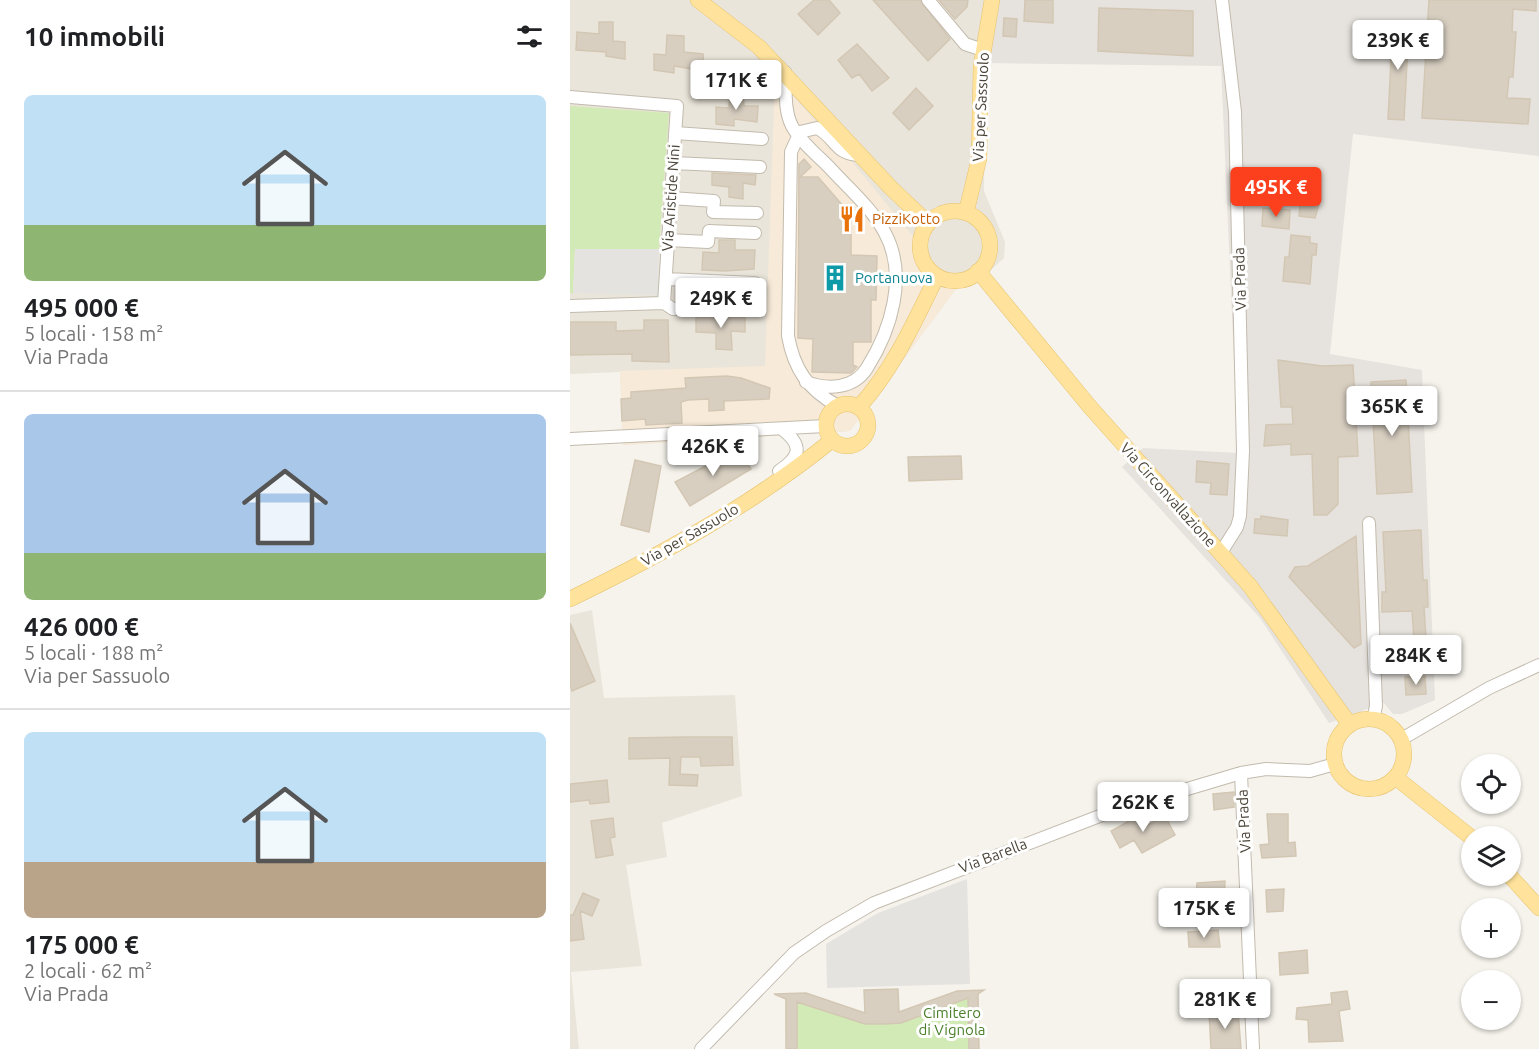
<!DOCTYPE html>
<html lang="it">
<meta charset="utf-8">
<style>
:root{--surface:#fff;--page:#f2f2f2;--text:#202124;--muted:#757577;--line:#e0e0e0;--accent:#fc3f1d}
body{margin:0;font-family:Ubuntu,sans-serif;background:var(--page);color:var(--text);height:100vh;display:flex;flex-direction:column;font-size:22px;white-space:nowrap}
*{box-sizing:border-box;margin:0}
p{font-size:20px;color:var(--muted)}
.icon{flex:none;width:33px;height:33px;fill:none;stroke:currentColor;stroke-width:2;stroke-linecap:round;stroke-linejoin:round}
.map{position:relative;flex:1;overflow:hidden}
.panel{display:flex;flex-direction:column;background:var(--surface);width:570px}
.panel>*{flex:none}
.buttons{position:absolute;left:891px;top:754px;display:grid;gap:12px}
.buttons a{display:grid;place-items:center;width:60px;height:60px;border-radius:50%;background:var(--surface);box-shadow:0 2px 4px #0004;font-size:30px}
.price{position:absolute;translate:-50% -51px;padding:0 14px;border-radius:6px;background:#fff;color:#222;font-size:20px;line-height:39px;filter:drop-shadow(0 2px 3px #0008)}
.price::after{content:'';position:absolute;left:50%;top:36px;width:18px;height:14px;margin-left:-9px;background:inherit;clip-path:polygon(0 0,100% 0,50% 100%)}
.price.current{background:var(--accent);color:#fff}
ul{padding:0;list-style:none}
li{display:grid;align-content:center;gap:12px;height:318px;padding:0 24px}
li+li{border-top:2px solid var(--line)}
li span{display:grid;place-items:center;height:186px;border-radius:9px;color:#555}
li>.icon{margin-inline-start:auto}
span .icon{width:108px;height:108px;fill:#fffc;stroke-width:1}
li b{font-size:26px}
h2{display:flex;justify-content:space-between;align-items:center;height:72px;padding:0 24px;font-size:26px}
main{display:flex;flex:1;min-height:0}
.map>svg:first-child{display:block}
.residential{fill:#eae5da}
.commercial{fill:#f7ead8}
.industrial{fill:#e6e2dd}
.green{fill:#d2eab5}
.parking{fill:#e5e3e0}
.building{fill:#d8cfc1;stroke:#d3c7b4;stroke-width:1.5}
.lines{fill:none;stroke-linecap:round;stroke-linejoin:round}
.minor-casing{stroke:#c2bbae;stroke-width:14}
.major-casing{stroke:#e6c16a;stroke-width:16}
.minor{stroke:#fff;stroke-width:12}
.major{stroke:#ffe39c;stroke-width:15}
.labels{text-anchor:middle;stroke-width:6;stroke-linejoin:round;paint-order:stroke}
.street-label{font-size:15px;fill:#4b4439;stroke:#fff}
.food-label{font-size:15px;fill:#c56008;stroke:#fff;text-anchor:start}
.culture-label{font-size:15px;fill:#0d838f;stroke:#fff;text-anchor:start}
.park-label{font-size:15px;fill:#4a7f2a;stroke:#fff}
</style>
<main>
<section class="panel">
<h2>10 immobili<svg class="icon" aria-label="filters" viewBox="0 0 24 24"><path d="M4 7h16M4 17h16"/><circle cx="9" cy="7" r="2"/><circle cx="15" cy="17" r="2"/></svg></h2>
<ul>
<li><span style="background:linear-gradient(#bfe0f5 70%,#8fb573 0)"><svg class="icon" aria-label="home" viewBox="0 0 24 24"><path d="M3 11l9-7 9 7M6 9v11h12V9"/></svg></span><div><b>495 000 €</b><p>5 locali · 158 m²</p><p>Via Prada</p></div></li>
<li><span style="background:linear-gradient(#a9c7e8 75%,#8fb573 0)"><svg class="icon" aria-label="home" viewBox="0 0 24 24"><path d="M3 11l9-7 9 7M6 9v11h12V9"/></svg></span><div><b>426 000 €</b><p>5 locali · 188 m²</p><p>Via per Sassuolo</p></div></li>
<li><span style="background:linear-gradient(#bfe0f5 70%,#b9a48a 0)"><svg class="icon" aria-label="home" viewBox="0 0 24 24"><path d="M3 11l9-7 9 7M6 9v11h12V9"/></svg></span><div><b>175 000 €</b><p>2 locali · 62 m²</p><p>Via Prada</p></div></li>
</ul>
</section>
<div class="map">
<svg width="969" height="1049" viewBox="0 0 969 1049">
<rect width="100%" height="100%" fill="#f6f3ec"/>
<!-- residential -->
<path class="residential" d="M 0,0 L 427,0 L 415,63 L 414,191 L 435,242 L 434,258 L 412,278 L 386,289 L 280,431 L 53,445 L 50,372 L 0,374 Z
M 22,610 L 34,698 L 165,695 L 172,796 L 92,823 L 97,857 L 56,865 L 72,966 L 1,972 L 9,1049 L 0,1049 L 0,615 Z"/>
<!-- commercial -->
<path class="commercial" d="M 205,76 L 284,164 L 386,289 L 280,431 L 53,445 L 50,371 L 195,366 Z"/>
<!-- industrial -->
<path class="industrial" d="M 427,0 L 969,0 L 969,156 L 783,134 L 760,354 L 852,370 L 865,700 L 832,714 L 823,714 L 814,703 L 759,723 L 690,618 L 552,467 L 573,448 L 668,453 L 651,66 L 415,63 Z"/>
<!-- green -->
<path class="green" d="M 0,106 L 99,113 L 89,249 L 5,249 L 3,293 L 0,293 Z
M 328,989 L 329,1012 L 387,991 L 408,990 L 409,1049 L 216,1049 L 215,993 L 236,993 L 295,1013 L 294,990 Z"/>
<!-- parking -->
<path class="parking" d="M 5,249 L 89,249 L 88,295 L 3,293 Z
M 397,879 L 400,984 L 257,988 L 256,944 L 308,913 Z"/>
<!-- building -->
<path class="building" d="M 244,0 L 259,0 L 270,13 L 248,35 L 228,14 Z
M 303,0 L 350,0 L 380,39 L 358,61 Z
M 369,0 L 398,0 L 397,7 L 385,19 Z
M 455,0 L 483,0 L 483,23 L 454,21 Z
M 859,0 L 966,0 L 966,11 L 943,9 L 942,32 L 946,32 L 943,77 L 939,77 L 937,98 L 960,99 L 958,124 L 852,118 Z
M 529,8 L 623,11 L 623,56 L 528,51 Z
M 434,18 L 447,19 L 446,37 L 433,36 Z
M 29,22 L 43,22 L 43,41 L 55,42 L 55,59 L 36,56 L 36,52 L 6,50 L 7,32 L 29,34 Z
M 823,22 L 839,23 L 834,120 L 818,119 Z
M 97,35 L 114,36 L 114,52 L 133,54 L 134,71 L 104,66 L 104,73 L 84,70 L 84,54 L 96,55 Z
M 287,44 L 319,78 L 302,91 L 289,74 L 282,78 L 268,60 Z
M 346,88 L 363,106 L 339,130 L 323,113 Z
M 160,92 L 173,93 L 174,106 L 188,106 L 187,122 L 164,119 L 164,126 L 146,124 L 146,107 L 159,108 Z
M 234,159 L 241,167 L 230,177 L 248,177 L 281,215 L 281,255 L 307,256 L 306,300 L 301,300 L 301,342 L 283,342 L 283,365 L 287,367 L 281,373 L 242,372 L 243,339 L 228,338 L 229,164 Z
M 142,173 L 186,175 L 185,185 L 173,183 L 173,199 L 159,197 L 159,187 L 142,185 Z
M 731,198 L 750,200 L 745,218 L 729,216 Z
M 693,208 L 720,210 L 719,229 L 692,226 Z
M 721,235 L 740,237 L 740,243 L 747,244 L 746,255 L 742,255 L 740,284 L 713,281 L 715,257 L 719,257 Z
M 149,240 L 165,240 L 165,250 L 185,250 L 184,269 L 155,271 L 132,270 L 133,252 L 149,253 Z
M 126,317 L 175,317 L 175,332 L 161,331 L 162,350 L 146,349 L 146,333 L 126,332 Z
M 74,320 L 98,320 L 99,362 L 62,361 L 62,354 L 0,355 L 0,322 L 46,322 L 46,331 L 74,330 Z
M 708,360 L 752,366 L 783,365 L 788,456 L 768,457 L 768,504 L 757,515 L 744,515 L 742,454 L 721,455 L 721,444 L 694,446 L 696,425 L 723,424 L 722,407 L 711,407 Z
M 157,376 L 171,378 L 200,388 L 199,399 L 154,401 L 154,410 L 139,411 L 139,399 L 118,400 L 111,402 L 112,423 L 76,425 L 75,419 L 52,421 L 51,399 L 61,398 L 61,392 L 116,388 L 115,378 Z
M 836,380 L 842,492 L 807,494 L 801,382 Z
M 168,449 L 181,469 L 120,506 L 105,482 Z
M 391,456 L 392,479 L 339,481 L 338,457 Z
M 65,460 L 91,466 L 79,532 L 51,525 Z
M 627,461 L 659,464 L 657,495 L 640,494 L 641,483 L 626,482 Z
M 691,516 L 718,520 L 717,536 L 684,533 L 685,519 L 691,519 Z
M 851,530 L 853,580 L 857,580 L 858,607 L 854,607 L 856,639 L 844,640 L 842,611 L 812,612 L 812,592 L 816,592 L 813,532 Z
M 786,536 L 791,644 L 784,648 L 719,577 L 725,567 L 738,566 Z
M 0,623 L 25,681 L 2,691 L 0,685 Z
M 855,676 L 856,694 L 836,695 L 835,677 Z
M 116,737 L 162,737 L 163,765 L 131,766 L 130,757 L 111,757 L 110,774 L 128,775 L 127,786 L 99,785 L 100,758 L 59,759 L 59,738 Z
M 37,780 L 39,802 L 20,804 L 19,800 L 0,802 L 0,784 Z
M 664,792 L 664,807 L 644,810 L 643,794 Z
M 697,814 L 718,814 L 718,843 L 725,842 L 726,856 L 692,858 L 690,845 L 699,844 Z
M 568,816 L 574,827 L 595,816 L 605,835 L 572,853 L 564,840 L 550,848 L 541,831 Z
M 43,818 L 45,837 L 40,838 L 43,855 L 26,858 L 21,821 Z
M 655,881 L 654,901 L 626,899 L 627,883 Z
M 714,889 L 713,911 L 697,912 L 696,890 Z
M 13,893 L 29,900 L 22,916 L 10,911 L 14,939 L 0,941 L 0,915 L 3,915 Z
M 648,930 L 650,947 L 619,947 L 618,932 Z
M 737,950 L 738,973 L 710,975 L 709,953 Z
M 328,989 L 329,1012 L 387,991 L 414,990 L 408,994 L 409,1049 L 399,1049 L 398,998 L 331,1023 L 315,1024 L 295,1024 L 227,1002 L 227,1049 L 216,1049 L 216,999 L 204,994 L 236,993 L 295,1013 L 294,990 Z
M 777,991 L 780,1009 L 769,1011 L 773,1041 L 739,1042 L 738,1020 L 726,1019 L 727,1008 L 762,1004 L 761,993 Z
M 668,1011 L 671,1049 L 641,1049 L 639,1012 Z"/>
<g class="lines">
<!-- minor casing -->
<g class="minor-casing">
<path id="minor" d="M 358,0 L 395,44 L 413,50
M 215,72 C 216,89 214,111 222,126 C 230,141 247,155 259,167 C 278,188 302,208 315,233 C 338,276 321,330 297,368 C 284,389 258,390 236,382
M 0,97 L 107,106 L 94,303 L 0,306
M 105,133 L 192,139
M 103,163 L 190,167
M 101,198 L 144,201 L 143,212 L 187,213
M 98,240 L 138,242 L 139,231 L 185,233
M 96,279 L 185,283
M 94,303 L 103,309 L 181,309
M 268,406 C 238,390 224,369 218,336 L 221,152 L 230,132 L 247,128 C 266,137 264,155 291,155
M 0,439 L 256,426
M 209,471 C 230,457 234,446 212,429
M 799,523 L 806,706 L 803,720
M 650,554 L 667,527 L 670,516 L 673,451 L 665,112 L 652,0
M 830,740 L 919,688 L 969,665
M 671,773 L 683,1049
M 131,1049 L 224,953 L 256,931 L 304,903 L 540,812 L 671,773 L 696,769 L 740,771 L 765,764"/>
</g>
<!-- major casing -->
<g class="major-casing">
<path id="major" d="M 128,0 L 189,47 L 321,188 L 358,223
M350 246a35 35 0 1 1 70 0a35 35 0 1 1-70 0Z
M 396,213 L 409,159 L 411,66 L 422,0
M 408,271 L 520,407 L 680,586 L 780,725
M256 425a21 21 0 1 1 42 0a21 21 0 1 1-42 0Z
M 289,407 C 323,370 345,321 367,276
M 0,599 C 93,554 182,505 262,440
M764 754a35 35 0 1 1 70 0a35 35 0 1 1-70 0Z
M 825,777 L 902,838
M 940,876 L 969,908"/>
</g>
<!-- minor -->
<use href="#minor" class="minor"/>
<!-- major -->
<use href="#major" class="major"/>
</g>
<!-- icons -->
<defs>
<g id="restaurant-bare" transform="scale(2.07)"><path d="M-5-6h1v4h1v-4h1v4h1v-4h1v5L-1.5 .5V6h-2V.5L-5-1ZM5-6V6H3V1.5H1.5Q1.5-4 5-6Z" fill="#e8710a" stroke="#fff" stroke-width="2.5" paint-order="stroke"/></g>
<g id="building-bare" transform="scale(2.07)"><path d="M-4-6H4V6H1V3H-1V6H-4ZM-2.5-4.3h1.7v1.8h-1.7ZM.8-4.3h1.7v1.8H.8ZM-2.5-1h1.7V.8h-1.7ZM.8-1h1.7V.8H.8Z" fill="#0f9aa8" stroke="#fff" stroke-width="2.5" paint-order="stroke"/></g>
</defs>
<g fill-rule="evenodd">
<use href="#restaurant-bare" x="282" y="219"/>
<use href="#building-bare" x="265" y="278"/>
</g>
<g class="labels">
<!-- street labels -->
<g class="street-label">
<text transform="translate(411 107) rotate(-87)" y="5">Via per Sassuolo</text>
<text transform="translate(101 198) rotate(-86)" y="5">Via Aristide Nini</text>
<text transform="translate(670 279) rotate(-92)" y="5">Via Prada</text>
<text transform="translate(598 495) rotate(48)" y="5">Via Circonvallazione</text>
<text transform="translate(120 535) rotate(-30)" y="5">Via per Sassuolo</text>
<text transform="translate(674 821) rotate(-93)" y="5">Via Prada</text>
<text transform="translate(423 856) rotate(-21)" y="5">Via Barella</text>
</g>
<!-- food labels -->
<g class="food-label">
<text x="302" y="224">PizziKotto</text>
</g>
<!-- culture labels -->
<g class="culture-label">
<text x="285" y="283">Portanuova</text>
</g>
<!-- park labels -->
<g class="park-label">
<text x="382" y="1018">Cimitero<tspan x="382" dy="17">di Vignola</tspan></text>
</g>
</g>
</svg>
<div class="buttons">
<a><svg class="icon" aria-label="locate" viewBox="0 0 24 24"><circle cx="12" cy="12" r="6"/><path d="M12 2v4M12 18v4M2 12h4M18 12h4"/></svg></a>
<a><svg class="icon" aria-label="layers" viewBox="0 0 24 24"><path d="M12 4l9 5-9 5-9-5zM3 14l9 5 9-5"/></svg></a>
<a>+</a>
<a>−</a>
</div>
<b class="price" style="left:828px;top:71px">239K €</b>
<b class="price" style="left:166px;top:111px">171K €</b>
<b class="price current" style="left:706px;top:218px">495K €</b>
<b class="price" style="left:151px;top:329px">249K €</b>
<b class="price" style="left:822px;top:437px">365K €</b>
<b class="price" style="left:143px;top:477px">426K €</b>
<b class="price" style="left:846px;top:686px">284K €</b>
<b class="price" style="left:573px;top:833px">262K €</b>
<b class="price" style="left:634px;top:939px">175K €</b>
<b class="price" style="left:655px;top:1030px">281K €</b>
</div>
</main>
